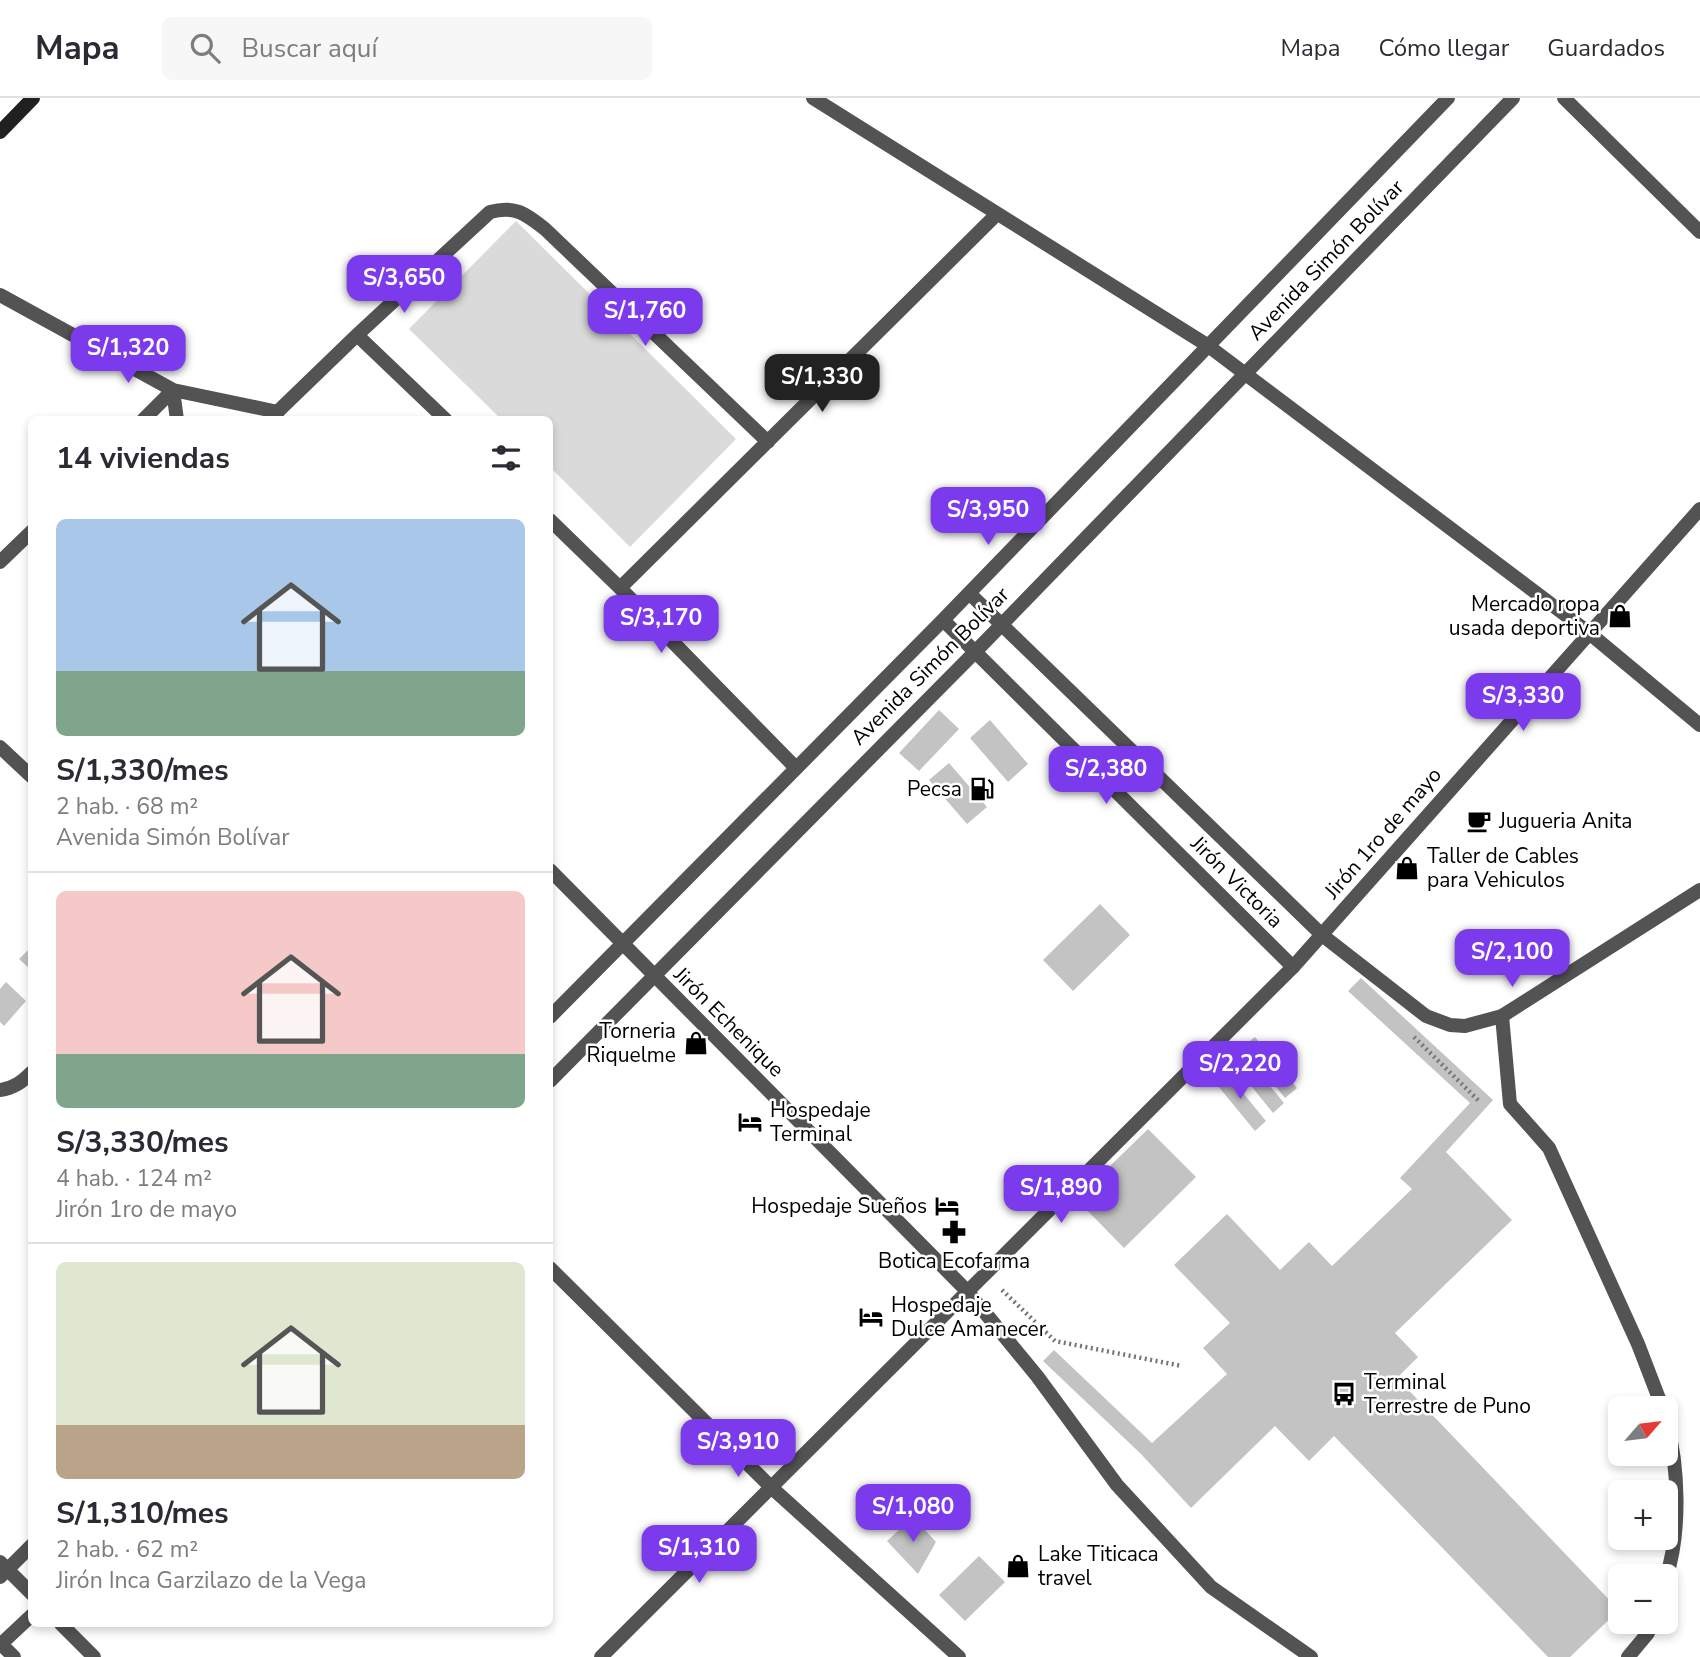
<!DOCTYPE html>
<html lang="es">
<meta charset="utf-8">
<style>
:root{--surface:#fff;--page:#f7f7f7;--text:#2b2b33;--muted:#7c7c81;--line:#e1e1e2;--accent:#7c3aed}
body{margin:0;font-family:"Nunito Sans",sans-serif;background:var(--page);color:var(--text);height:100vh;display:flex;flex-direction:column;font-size:26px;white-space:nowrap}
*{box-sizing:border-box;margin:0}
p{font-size:23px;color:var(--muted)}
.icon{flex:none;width:38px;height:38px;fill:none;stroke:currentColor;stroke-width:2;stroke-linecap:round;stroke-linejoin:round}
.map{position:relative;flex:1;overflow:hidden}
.drawer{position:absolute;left:28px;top:318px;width:525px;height:1211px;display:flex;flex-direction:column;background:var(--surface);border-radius:10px;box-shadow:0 4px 10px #0003}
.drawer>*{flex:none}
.needle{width:46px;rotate:62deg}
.fabs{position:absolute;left:1608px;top:1298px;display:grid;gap:14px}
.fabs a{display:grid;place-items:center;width:70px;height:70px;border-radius:10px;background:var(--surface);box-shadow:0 4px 10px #0003;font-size:35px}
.price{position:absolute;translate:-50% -60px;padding:0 16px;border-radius:14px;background:var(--accent);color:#fff;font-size:23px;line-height:46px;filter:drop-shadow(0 2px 4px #0008)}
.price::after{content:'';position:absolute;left:50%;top:42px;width:21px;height:16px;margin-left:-10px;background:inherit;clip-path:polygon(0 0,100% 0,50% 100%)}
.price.current{background:#222;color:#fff}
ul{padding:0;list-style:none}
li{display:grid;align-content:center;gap:14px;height:371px;padding:0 28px}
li+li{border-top:2px solid var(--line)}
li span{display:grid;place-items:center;height:217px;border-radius:10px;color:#555}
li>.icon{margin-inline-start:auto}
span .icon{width:126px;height:126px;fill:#fffc;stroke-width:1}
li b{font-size:30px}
h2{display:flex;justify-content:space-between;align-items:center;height:84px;padding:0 28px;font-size:30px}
header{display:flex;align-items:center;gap:42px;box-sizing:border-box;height:98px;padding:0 35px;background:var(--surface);border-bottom:2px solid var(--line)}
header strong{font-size:33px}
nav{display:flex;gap:38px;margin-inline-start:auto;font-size:24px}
.search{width:490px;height:63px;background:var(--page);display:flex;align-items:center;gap:18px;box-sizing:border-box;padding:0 24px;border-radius:10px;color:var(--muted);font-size:26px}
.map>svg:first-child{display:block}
.green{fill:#dadada}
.building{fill:#c3c3c3}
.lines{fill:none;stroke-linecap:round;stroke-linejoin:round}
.path{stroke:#757575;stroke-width:4.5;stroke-dasharray:2 3.5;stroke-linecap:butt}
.service{stroke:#535353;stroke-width:14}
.minor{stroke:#535353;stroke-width:14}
.tertiary{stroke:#535353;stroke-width:14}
.secondary{stroke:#202020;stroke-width:14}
.labels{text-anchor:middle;stroke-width:5;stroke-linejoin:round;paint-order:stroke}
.street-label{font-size:21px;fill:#000;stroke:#fff}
.poi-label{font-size:21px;fill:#000;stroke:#fff;text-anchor:start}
</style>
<header>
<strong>Mapa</strong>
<div class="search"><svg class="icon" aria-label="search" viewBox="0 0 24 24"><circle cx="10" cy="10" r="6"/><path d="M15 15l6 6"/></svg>Buscar aquí</div>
<nav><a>Mapa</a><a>Cómo llegar</a><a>Guardados</a></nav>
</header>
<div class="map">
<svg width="1700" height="1559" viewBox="0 0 1700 1559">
<rect width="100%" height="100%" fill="#fff"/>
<!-- green -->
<path class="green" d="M 516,123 L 736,341 L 630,449 L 550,369 L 550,322 L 502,322 L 409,231 Z"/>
<!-- building -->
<path class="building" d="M 939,612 L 959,631 L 919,673 L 899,655 Z
M 990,622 L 1028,666 L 1008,684 L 970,640 Z
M 949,665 L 987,709 L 967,726 L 929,682 Z
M 1100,806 L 1130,837 L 1073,893 L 1043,862 Z
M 32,848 L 32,873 L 19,861 Z
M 1361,880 L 1493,1002 L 1446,1054 L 1512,1122 L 1395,1235 L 1418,1259 L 1397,1280 L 1619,1512 L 1570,1559 L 1548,1559 L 1334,1338 L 1309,1363 L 1275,1328 L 1191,1410 L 1141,1356 L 1043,1263 L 1054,1252 L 1152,1345 L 1227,1276 L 1203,1250 L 1230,1225 L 1174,1167 L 1227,1116 L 1280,1172 L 1309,1144 L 1332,1168 L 1412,1091 L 1400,1080 L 1470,1005 L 1348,893 Z
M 6,884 L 26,903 L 4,928 L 0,924 L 0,891 Z
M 1255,939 L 1297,990 L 1285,1000 L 1243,948 Z
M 1242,954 L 1284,1005 L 1273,1015 L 1231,963 Z
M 1225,973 L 1266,1023 L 1255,1033 L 1213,982 Z
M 1148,1031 L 1196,1079 L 1124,1150 L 1076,1101 Z
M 913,1419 L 936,1444 L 918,1476 L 887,1443 Z
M 979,1458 L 1005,1484 L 965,1523 L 939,1497 Z"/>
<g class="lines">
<!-- path -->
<path class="path" d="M 1414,939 L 1479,1003
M 1002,1192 L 1055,1243 L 1182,1268"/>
<!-- service -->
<path class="service" d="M 1502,918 L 1510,1006 L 1549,1050 L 1638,1246 L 1663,1311
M 968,1194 L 1037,1278 L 1117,1387 L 1211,1489 L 1311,1559
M 1666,1322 C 1679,1368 1681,1434 1666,1480
M 1628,1559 L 1648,1535 L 1651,1524"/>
<!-- minor -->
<path class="minor" d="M 813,0 L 1207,247 L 1588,534 L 1700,627
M 1564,0 L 1700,134
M 0,197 L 173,292 L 278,314
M 357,237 L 446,322
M 173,292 L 177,322
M 143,322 L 173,292
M 269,322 L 357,237 L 490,114 C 515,107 526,116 545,131 L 768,344
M 550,422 L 620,490 L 796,670
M 0,464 L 32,433
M 620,490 L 997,116
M 0,649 L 32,679
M 550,772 L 968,1194
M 0,992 C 14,990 22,984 32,974
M 550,1170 L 772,1390 L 959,1559
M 601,1559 L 1293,869 L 1700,411"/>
<!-- tertiary -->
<path class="tertiary" d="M 969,495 L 1322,837 L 1426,918 L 1450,927 L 1465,928 L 1502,918 L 1700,792
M 943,522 L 1293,869
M 550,919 L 943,522 L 1448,0
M 550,983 L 975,554 L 1513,0
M 0,1464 L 32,1496
M 0,1479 L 32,1447
M 61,1526 L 94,1559
M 0,1545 L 14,1559
M 0,1547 L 32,1517"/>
<!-- secondary -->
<path class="secondary" d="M 0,34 L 33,0"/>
</g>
<!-- icons -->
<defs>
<g id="shop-bare" transform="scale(1.89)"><path d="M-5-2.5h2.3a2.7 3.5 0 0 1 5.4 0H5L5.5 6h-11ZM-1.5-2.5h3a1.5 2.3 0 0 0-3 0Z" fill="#000" stroke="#fff" stroke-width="2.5" paint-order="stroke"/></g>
<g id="fuel-bare" transform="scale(1.89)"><path d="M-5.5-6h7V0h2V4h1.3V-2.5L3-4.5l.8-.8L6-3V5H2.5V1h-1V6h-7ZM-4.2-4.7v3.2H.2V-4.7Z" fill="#000" stroke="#fff" stroke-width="2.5" paint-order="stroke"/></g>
<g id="cafe-bare" transform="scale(1.89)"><path d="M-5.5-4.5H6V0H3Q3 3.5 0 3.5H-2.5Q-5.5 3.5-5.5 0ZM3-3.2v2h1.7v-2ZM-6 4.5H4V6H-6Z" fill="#000" stroke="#fff" stroke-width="2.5" paint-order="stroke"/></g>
<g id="hotel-bare" transform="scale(1.89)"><path d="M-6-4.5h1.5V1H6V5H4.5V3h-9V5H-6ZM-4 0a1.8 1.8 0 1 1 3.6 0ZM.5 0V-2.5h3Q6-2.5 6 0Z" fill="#000" stroke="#fff" stroke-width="2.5" paint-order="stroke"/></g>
<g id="pharmacy-bare" transform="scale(1.89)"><path d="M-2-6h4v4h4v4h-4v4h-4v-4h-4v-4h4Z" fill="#000" stroke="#fff" stroke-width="2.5" paint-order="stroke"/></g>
<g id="bus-bare" transform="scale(1.89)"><path d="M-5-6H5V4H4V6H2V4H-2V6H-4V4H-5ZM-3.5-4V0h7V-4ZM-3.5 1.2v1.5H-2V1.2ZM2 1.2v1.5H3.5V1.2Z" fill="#000" stroke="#fff" stroke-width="2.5" paint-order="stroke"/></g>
</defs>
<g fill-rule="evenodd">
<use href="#shop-bare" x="1620" y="518"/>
<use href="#fuel-bare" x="982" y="691"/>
<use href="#cafe-bare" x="1479" y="723"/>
<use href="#shop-bare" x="1407" y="770"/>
<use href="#shop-bare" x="696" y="945"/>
<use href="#hotel-bare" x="750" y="1024"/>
<use href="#hotel-bare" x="947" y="1108"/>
<use href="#pharmacy-bare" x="954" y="1134"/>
<use href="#hotel-bare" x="871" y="1219"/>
<use href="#bus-bare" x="1344" y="1296"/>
<use href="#shop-bare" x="1018" y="1468"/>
</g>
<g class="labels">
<!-- street labels -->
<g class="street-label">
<text transform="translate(1326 162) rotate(-46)" y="7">Avenida Simón Bolívar</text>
<text transform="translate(930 568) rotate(-45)" y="7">Avenida Simón Bolívar</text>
<text transform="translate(1383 735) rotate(-49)" y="7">Jirón 1ro de mayo</text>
<text transform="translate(1237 784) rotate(45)" y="7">Jirón Victoria</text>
<text transform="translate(729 924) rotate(45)" y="7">Jirón Echenique</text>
</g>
<!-- poi labels -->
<g class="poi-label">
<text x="1600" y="513" text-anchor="end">Mercado ropa<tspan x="1600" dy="24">usada deportiva</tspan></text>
<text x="962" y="698" text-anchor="end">Pecsa</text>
<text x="1499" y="730">Jugueria Anita</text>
<text x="1427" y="765">Taller de Cables<tspan x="1427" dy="24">para Vehiculos</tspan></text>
<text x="676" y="940" text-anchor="end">Torneria<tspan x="676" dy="24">Riquelme</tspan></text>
<text x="770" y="1019">Hospedaje<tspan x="770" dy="24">Terminal</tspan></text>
<text x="927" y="1115" text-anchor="end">Hospedaje Sueños</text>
<text x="954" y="1170" text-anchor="middle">Botica Ecofarma</text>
<text x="891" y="1214">Hospedaje<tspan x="891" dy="24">Dulce Amanecer</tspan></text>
<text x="1364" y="1291">Terminal<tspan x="1364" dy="24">Terrestre de Puno</tspan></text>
<text x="1038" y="1463">Lake Titicaca<tspan x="1038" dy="24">travel</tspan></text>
</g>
</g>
</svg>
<div class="fabs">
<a><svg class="needle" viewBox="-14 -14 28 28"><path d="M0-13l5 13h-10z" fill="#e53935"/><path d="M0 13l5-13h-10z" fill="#7c7c81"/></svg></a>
<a>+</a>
<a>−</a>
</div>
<b class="price" style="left:404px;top:217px">S/3,650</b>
<b class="price" style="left:645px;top:250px">S/1,760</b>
<b class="price" style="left:128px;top:287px">S/1,320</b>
<b class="price current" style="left:822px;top:316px">S/1,330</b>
<b class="price" style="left:988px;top:449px">S/3,950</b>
<b class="price" style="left:661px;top:557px">S/3,170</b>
<b class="price" style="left:1523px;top:635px">S/3,330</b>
<b class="price" style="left:1106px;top:708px">S/2,380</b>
<b class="price" style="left:1512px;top:891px">S/2,100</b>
<b class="price" style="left:1240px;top:1003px">S/2,220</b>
<b class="price" style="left:1061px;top:1127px">S/1,890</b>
<b class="price" style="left:738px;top:1381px">S/3,910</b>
<b class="price" style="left:913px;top:1446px">S/1,080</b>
<b class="price" style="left:699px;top:1487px">S/1,310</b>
<section class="drawer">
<h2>14 viviendas<svg class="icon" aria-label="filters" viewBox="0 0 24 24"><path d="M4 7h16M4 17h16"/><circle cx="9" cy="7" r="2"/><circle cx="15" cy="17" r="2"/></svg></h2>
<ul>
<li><span style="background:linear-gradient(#a9c7e8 70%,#7fa58c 0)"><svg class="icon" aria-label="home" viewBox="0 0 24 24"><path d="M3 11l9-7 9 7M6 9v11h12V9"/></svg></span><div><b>S/1,330/mes</b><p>2 hab. · 68 m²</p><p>Avenida Simón Bolívar</p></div></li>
<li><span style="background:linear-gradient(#f6c9c9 75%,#7fa58c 0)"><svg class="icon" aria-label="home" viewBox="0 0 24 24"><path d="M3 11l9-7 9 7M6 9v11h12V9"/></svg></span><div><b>S/3,330/mes</b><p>4 hab. · 124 m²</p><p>Jirón 1ro de mayo</p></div></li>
<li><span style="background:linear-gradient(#dfe7d0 75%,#b9a48a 0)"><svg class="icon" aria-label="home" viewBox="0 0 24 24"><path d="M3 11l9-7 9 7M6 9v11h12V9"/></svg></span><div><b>S/1,310/mes</b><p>2 hab. · 62 m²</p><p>Jirón Inca Garzilazo de la Vega</p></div></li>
</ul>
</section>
</div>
